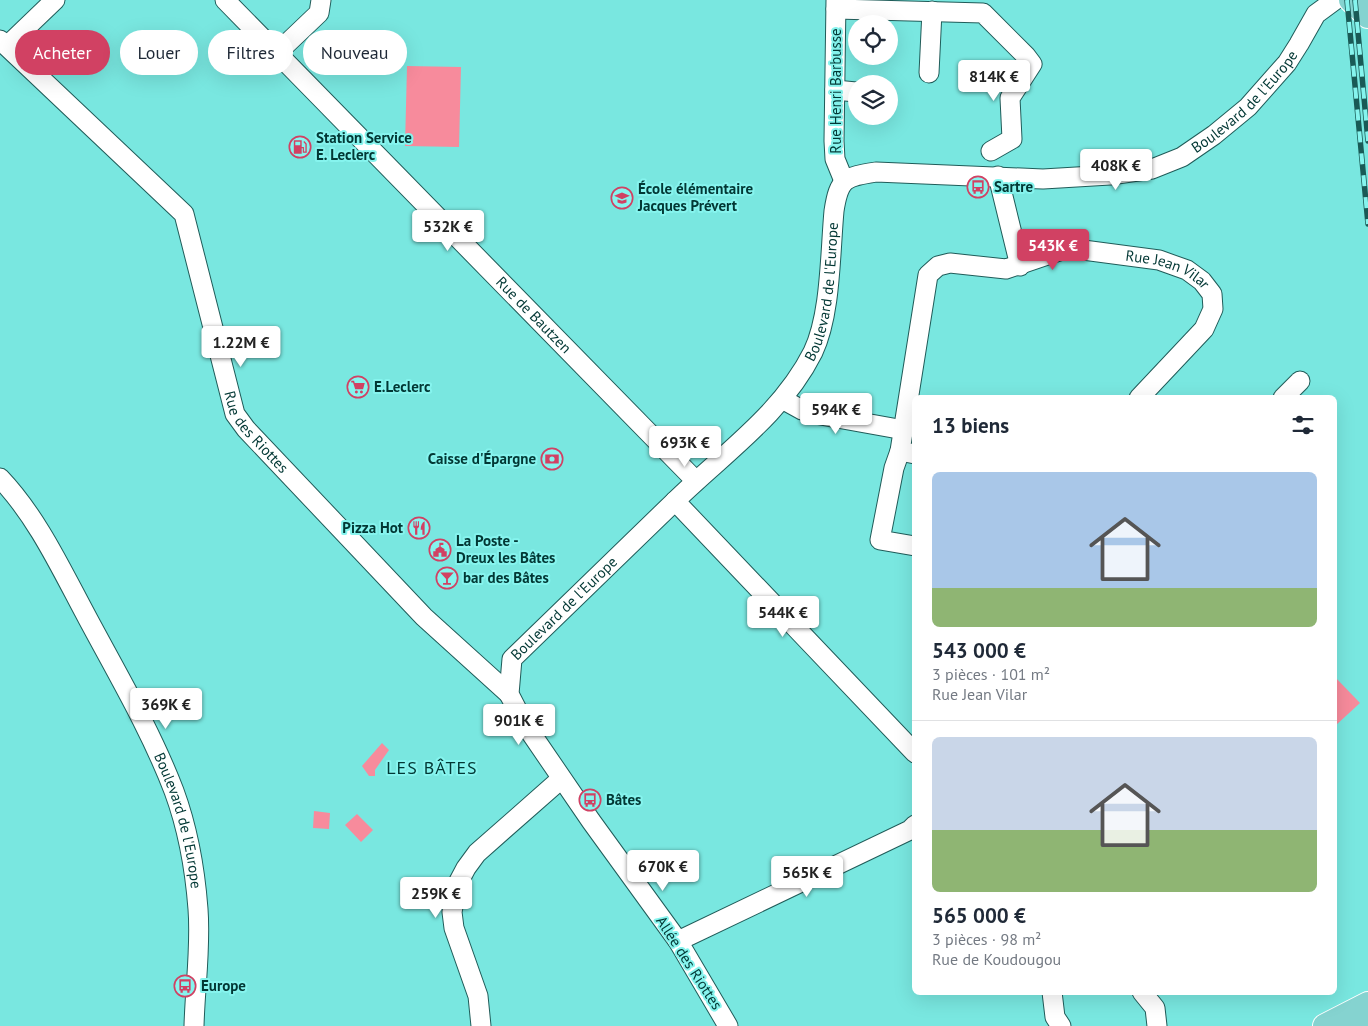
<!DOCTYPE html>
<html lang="fr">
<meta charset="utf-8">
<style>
:root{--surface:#fff;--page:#f6f6f7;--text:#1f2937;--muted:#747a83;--line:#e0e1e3;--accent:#d14163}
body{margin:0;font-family:"PT Sans",sans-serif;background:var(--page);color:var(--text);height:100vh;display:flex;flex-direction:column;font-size:19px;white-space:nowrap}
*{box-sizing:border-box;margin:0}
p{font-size:16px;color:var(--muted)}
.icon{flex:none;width:28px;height:28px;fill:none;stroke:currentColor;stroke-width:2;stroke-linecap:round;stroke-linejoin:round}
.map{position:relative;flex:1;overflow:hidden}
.sheet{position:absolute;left:912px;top:395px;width:425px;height:600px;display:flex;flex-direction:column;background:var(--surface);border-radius:8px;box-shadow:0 5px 20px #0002}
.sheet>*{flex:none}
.hud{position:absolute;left:15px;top:30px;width:475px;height:45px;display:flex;gap:10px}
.fabs{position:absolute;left:848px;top:15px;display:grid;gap:10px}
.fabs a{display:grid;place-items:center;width:50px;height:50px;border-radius:50%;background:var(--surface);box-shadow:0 5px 20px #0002;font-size:25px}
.price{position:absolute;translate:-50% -42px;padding:0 11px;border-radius:5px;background:#fff;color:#222;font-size:16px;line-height:32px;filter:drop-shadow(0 1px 2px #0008)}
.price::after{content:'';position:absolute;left:50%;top:30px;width:15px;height:11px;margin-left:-8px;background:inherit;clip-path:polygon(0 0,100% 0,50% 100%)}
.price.active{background:var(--accent);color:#fff}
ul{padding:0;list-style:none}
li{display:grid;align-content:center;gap:10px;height:265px;padding:0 20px}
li+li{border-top:1px solid var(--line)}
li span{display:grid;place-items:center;height:155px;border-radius:8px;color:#555}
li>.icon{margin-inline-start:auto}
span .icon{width:90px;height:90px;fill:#fffc;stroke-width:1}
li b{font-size:21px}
h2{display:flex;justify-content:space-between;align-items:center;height:60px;padding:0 20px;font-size:21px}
.tag{padding:0 18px;border-radius:22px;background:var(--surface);box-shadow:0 5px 20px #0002;font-size:18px;line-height:45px}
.tag.active{background:var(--accent);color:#fff}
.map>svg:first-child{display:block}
.green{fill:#f78b9c}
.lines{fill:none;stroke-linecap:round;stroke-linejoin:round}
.minor-casing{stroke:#205c59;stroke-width:21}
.major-casing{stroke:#fff;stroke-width:26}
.minor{stroke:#fff;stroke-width:19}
.major{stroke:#85d3d0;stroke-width:24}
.rail-casing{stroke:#195a56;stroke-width:5.5}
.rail{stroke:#86f4ee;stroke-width:4;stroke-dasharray:11;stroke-linecap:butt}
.labels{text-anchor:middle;stroke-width:4;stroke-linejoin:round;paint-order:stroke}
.street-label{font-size:15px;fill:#023734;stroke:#86f4ee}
.poi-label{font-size:15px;font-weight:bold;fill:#023734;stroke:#86f4ee;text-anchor:start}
.quarter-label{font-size:18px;letter-spacing:1px;fill:#023734;stroke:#86f4ee}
</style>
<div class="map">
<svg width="1368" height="1026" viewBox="0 0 1368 1026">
<rect width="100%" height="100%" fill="#79e7e0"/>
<!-- green -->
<path class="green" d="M 407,66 L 461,67 L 459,147 L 405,146 Z
M 1335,677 L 1360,703 L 1335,726 Z
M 382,743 L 389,750 L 375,770 L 375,776 L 369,776 L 362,766 Z
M 314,811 L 330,813 L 329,829 L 313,828 Z
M 357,814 L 373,830 L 361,842 L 345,825 Z"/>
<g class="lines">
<!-- minor casing -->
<g class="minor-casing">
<g id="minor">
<path id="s1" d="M 225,0 L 696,481"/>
<path d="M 836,0 L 834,141 L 835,159 L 844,181"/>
<path d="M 836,9 L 983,13 L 1026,56 L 1032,64 L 1010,98 L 1012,139 L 991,151"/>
<path id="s2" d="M 0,40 L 184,214 L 235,414 L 246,429 L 424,617 L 509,694"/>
<path d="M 7,46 L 55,0"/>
<path d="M 277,53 L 319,13 L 321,0"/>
<path d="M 929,73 L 932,11"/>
<path d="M 835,90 L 856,92"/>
<path d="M 998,176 L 1020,266"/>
<path d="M 1283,398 L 1300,381"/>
<path d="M 782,399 L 802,410 L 815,414 L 904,430"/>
<path d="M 900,451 L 894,468 L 880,540 L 915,546"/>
<path id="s3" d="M 915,454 L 900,451 L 928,275 L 938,266 L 950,263 L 1006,269 L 1068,248 L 1159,260 L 1187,270 L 1202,281 L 1212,294 L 1213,309 L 1204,329 L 1139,398"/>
<path id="s4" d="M 0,478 C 38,518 62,571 88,619 C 118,675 151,731 174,791 C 188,829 195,869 198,909 C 201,948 195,987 194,1026"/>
<path d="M 675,501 L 915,753"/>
<path d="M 678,941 L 910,830 L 915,825"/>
<path d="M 1052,992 L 1055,1017 L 1061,1026"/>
<path d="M 1142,992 L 1155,1008 L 1157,1026"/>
<path d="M 481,1026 L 478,996 L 454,928 L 452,912 L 457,885 L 466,868 L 477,853 L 561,779"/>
<path id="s5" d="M 728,1026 L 678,941 L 591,821 L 524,723 L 509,694 L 512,659 C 566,606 621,554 675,501 C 723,454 782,414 813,352 C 831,314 830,254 834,211 C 839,178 845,177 876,172 L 1043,179 L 1110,175 L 1152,169 L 1182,157 L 1214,135 L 1248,107 L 1287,63 L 1299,44 L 1316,14 L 1335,0"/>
</g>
</g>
<!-- major casing -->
<g class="major-casing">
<path id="major" d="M 1351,0 L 1368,16
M 1325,1026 L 1368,1004
M 1362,1026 L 1368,1023"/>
</g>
<!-- minor -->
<use href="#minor" class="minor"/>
<!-- major -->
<use href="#major" class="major"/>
<!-- rail casing -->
<g class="rail-casing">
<path id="rail" d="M 1347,0 L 1368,224
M 1355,0 L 1368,141"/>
</g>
<!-- rail -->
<use href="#rail" class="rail"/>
</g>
<!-- icons -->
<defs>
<g id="fuel-ring" transform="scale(1.125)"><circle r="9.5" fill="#86f4ee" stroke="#d14163" stroke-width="1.5"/><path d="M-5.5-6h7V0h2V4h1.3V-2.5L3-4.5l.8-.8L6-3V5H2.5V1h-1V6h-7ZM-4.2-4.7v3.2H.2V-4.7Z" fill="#d14163"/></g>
<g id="bus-ring" transform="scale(1.125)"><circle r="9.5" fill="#86f4ee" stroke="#d14163" stroke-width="1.5"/><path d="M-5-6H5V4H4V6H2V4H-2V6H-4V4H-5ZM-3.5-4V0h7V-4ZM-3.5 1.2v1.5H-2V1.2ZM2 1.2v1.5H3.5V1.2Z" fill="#d14163"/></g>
<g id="school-ring" transform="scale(1.125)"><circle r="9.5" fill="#86f4ee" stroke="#d14163" stroke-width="1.5"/><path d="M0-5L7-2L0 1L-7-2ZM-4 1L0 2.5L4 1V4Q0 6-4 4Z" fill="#d14163"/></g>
<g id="supermarket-ring" transform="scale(1.125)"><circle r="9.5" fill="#86f4ee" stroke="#d14163" stroke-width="1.5"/><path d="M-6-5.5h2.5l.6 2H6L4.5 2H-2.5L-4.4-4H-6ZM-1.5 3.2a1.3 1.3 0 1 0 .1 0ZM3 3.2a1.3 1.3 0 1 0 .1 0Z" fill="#d14163"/></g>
<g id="bank-ring" transform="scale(1.125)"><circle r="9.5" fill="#86f4ee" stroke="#d14163" stroke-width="1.5"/><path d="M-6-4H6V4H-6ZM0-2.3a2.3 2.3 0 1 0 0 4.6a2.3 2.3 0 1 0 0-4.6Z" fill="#d14163"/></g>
<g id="restaurant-ring" transform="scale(1.125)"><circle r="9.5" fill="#86f4ee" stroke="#d14163" stroke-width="1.5"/><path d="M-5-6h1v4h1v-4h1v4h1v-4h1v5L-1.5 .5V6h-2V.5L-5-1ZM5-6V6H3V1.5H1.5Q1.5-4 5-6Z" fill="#d14163"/></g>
<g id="civic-ring" transform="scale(1.125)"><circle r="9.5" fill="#86f4ee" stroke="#d14163" stroke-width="1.5"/><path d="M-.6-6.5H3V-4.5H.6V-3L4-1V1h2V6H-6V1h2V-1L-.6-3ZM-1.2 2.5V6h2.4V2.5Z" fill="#d14163"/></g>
<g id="bar-ring" transform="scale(1.125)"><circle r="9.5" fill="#86f4ee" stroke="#d14163" stroke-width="1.5"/><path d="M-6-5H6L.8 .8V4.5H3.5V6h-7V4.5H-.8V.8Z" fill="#d14163"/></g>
</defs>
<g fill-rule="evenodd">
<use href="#fuel-ring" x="300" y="147"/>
<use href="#bus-ring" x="978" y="187"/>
<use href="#school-ring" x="622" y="198"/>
<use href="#supermarket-ring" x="358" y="387"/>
<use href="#bank-ring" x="552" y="459"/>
<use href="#restaurant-ring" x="419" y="528"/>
<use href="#civic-ring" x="440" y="550"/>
<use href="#bar-ring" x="447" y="578"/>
<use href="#bus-ring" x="590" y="800"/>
<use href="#bus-ring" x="185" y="986"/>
</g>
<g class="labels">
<!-- street labels -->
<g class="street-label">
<text transform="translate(836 91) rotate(-90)" y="5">Rue Henri Barbusse</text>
<text dy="5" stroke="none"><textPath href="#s5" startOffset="1466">Boulevard de l'Europe</textPath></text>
<text dy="5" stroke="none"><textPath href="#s3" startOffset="444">Rue Jean Vilar</textPath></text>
<text dy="5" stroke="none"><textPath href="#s5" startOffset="926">Boulevard de l'Europe</textPath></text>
<text dy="5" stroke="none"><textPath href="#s1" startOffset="441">Rue de Bautzen</textPath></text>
<text dy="5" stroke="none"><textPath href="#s2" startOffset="486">Rue des Riottes</textPath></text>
<text dy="5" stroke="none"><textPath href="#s5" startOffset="506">Boulevard de l'Europe</textPath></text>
<text dy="5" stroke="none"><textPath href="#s4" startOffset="389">Boulevard de l'Europe</textPath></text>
<text transform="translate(689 963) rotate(57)" y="5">Allée des Riottes</text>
</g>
<!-- poi labels -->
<g class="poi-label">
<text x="316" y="143">Station Service<tspan x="316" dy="17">E. Leclerc</tspan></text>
<text x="994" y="192">Sartre</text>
<text x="638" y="194">École élémentaire<tspan x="638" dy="17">Jacques Prévert</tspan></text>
<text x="374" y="392">E.Leclerc</text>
<text x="536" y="464" text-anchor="end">Caisse d'Épargne</text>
<text x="403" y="533" text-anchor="end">Pizza Hot</text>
<text x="456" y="546">La Poste -<tspan x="456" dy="17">Dreux les Bâtes</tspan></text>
<text x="463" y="583">bar des Bâtes</text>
<text x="606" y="805">Bâtes</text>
<text x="201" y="991">Europe</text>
</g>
<!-- quarter labels -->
<g class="quarter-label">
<text x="432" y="774">LES BÂTES</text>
</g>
</g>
</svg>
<div class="fabs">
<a><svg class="icon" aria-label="locate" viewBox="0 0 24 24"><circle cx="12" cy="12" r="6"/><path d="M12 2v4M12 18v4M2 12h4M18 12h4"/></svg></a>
<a><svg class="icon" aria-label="layers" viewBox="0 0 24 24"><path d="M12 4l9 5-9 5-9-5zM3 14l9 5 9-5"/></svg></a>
</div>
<b class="price" style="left:994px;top:102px">814K €</b>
<b class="price" style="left:1116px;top:191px">408K €</b>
<b class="price" style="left:448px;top:252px">532K €</b>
<b class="price active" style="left:1053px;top:271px">543K €</b>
<b class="price" style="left:241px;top:368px">1.22M €</b>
<b class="price" style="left:836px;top:435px">594K €</b>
<b class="price" style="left:685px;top:468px">693K €</b>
<b class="price" style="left:783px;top:638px">544K €</b>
<b class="price" style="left:166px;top:730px">369K €</b>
<b class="price" style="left:519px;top:746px">901K €</b>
<b class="price" style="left:663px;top:892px">670K €</b>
<b class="price" style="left:807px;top:898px">565K €</b>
<b class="price" style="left:436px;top:919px">259K €</b>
<div class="hud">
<a class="tag active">Acheter</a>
<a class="tag">Louer</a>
<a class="tag">Filtres</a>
<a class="tag">Nouveau</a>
</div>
<section class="sheet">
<h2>13 biens<svg class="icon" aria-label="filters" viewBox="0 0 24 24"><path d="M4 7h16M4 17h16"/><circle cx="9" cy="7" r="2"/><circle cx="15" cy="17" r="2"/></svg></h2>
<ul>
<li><span style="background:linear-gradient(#a9c7e8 75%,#8fb573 0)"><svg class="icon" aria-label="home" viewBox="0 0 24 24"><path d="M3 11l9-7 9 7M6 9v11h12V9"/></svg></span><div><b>543 000 €</b><p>3 pièces · 101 m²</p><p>Rue Jean Vilar</p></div></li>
<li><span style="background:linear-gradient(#c9d6e8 60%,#8fb573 0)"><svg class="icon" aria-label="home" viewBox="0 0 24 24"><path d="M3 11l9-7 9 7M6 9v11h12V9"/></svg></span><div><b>565 000 €</b><p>3 pièces · 98 m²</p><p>Rue de Koudougou</p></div></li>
</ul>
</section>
</div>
